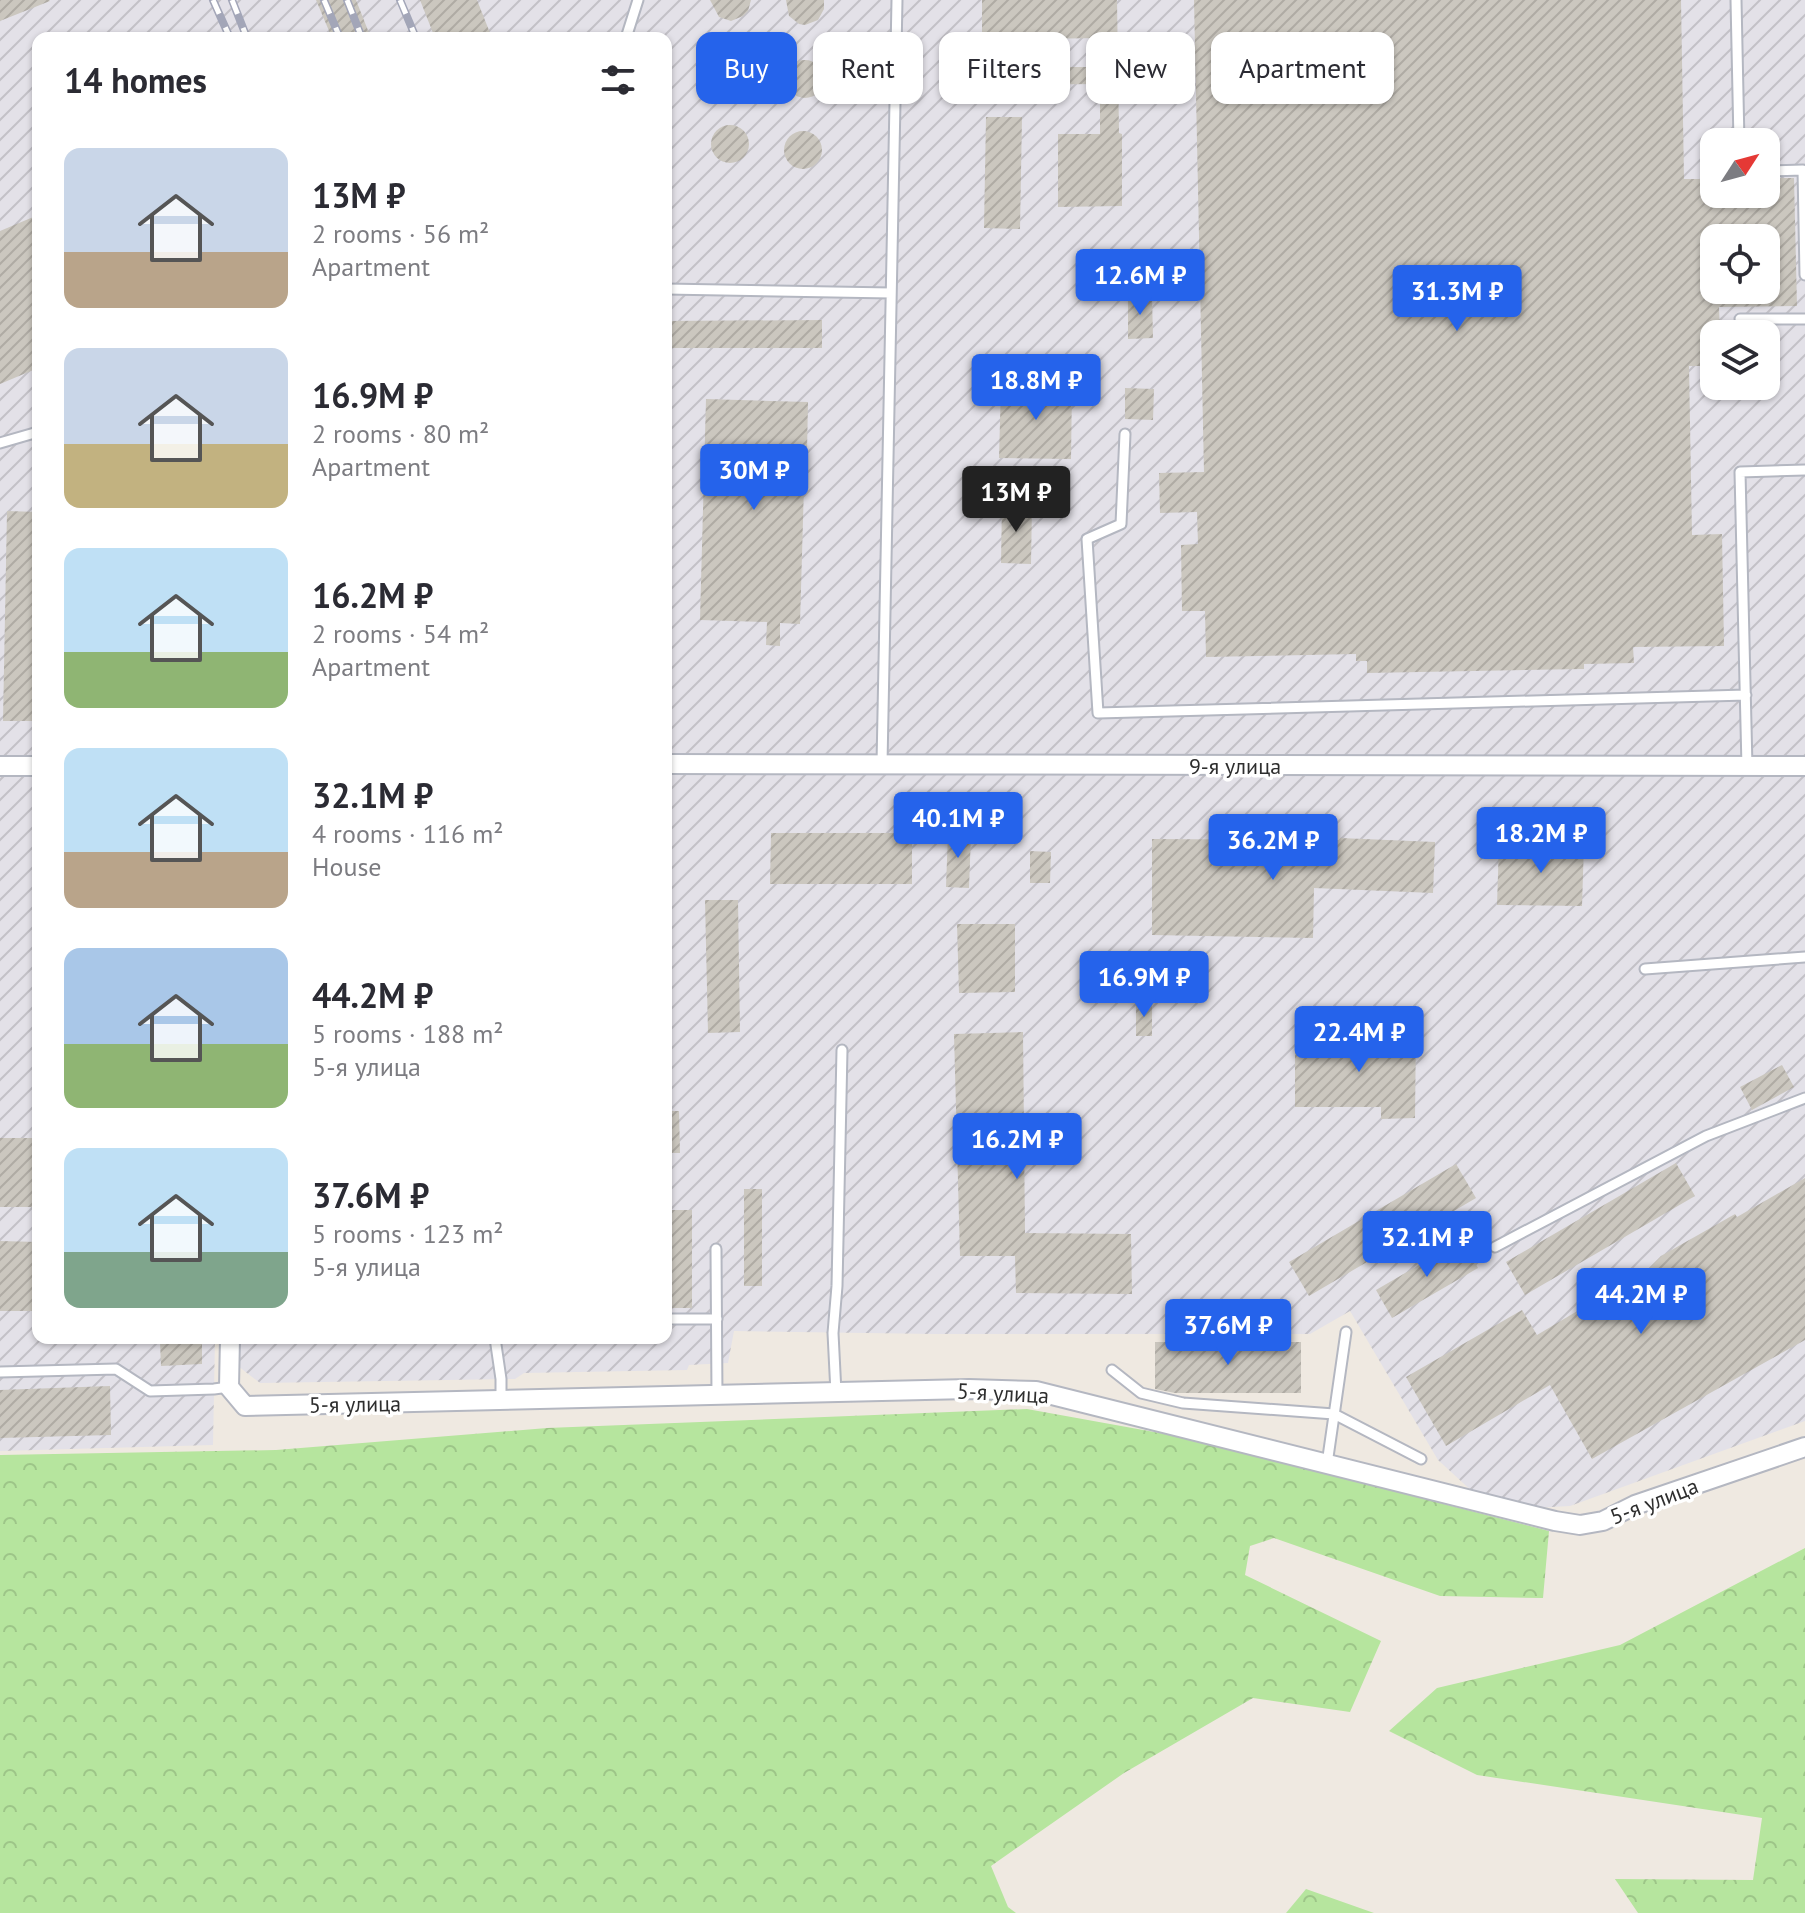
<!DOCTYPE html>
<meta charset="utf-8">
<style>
:root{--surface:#fff;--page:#f7f7f7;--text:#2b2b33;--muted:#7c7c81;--accent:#2563eb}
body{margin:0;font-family:"PT Sans",sans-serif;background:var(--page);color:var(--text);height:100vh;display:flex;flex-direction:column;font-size:30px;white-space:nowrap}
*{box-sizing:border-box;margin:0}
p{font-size:26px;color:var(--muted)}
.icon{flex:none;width:44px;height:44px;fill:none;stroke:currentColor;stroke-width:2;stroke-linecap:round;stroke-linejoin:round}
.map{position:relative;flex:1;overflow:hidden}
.side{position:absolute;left:32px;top:32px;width:640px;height:1312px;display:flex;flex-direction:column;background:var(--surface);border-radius:16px;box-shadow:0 2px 6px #0004}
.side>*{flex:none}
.top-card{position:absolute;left:696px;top:32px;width:760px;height:72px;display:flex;gap:16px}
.needle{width:52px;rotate:54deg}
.buttons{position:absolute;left:1700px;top:128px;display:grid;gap:16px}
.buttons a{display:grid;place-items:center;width:80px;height:80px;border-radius:16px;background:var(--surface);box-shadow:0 2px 6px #0004;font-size:40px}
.price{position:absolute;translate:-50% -68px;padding:0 18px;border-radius:8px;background:var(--accent);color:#fff;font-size:26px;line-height:52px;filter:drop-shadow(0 2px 4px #0008)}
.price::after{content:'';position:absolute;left:50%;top:48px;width:24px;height:18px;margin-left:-12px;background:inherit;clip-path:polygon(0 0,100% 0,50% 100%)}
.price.on{background:#222;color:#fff}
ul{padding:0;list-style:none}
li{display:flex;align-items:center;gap:24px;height:200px;padding:0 32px}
li span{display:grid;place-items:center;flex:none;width:224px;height:160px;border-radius:16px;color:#555}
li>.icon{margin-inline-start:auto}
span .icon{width:96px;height:96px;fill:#fffc;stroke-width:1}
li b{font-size:34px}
h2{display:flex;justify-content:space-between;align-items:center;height:96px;padding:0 32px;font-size:34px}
.chip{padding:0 28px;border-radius:16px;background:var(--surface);box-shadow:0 2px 6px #0004;font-size:28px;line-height:72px}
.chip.on{background:var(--accent);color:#fff}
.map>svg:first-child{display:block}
.industrial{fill:url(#industrial-furrows);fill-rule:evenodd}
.forest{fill:url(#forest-crowns)}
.building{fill:url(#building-hatch);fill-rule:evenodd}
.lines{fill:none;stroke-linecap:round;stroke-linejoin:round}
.service-casing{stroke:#b4b7c1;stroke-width:13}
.minor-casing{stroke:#b4b7c1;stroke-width:22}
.service{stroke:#fff;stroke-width:9}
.minor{stroke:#fff;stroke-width:18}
.rail-casing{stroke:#a3a6b8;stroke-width:8}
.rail{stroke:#fff;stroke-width:5;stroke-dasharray:15;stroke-linecap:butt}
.labels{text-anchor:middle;stroke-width:7;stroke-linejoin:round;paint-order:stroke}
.street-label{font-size:22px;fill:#2e2e2e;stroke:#fff}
</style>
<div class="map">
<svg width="1805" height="1913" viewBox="0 0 1805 1913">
<defs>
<pattern id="industrial-furrows" width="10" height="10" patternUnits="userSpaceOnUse" patternTransform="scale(2)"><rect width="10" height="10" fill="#e3e1e8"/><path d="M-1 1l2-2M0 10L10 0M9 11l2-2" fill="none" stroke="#c3c1c7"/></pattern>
<pattern id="forest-crowns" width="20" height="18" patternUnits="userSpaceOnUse" patternTransform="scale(2)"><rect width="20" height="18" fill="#b6e59e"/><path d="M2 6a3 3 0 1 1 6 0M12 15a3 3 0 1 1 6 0" fill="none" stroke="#9dc588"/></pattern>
<pattern id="building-hatch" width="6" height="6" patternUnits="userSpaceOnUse" patternTransform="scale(2)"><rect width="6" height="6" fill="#cbc7bf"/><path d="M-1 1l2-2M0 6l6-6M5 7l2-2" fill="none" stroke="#afaba4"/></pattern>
</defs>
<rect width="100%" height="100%" fill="#efe9e1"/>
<!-- industrial -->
<path class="industrial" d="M 0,0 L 1805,0 L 1805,1421 L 1570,1506 L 1533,1508 L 1474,1493 L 1438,1460 L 1350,1311 L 1310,1334 L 934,1334 L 734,1331 L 728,1363 L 689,1365 L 687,1370 L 524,1373 L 515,1379 L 260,1383 L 238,1366 L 239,1338 L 666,1338 L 666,38 L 38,38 L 38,1338 L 215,1338 L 213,1445 L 0,1451 ZM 1714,142 L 1766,142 L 1766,194 L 1714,194 ZM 1714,238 L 1766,238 L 1766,290 L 1714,290 ZM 1714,334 L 1766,334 L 1766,386 L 1714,386 Z"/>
<!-- forest -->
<path class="forest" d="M 1027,1409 L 1182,1437 L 1549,1531 L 1543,1598 L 1440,1596 L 1274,1538 L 1250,1546 L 1245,1575 L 1381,1641 L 1350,1712 L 1253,1698 L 1124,1773 L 991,1866 L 1008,1907 L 1016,1913 L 0,1913 L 0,1455 L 276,1450 L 547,1428 Z
M 1805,1548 L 1805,1913 L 1638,1913 L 1615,1879 L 1753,1880 L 1762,1818 L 1477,1775 L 1389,1731 L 1437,1688 L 1620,1645 Z
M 1306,1889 L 1374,1913 L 1286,1913 Z"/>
<!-- building -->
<path class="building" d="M 0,0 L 49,0 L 50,1 L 0,21 Z
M 316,0 L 356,0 L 371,38 L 332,38 Z
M 420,0 L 477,0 L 492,38 L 435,38 Z
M 710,0 L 751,0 L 748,11 L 743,16 L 731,21 L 719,17 Z
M 786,0 L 824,0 L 824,9 L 818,20 L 805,25 L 799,24 L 789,16 Z
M 982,0 L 1117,0 L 1119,133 L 1122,134 L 1122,206 L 1058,207 L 1058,134 L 1100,134 L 1100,84 L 998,85 L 998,38 L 982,38 ZM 1099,38 L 1100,67 L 1037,67 L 1037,39 Z
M 1194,0 L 1681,0 L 1684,179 L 1714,179 L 1714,194 L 1766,194 L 1766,178 L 1794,178 L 1797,306 L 1719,307 L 1720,334 L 1714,334 L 1714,366 L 1689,366 L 1692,535 L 1722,534 L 1724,646 L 1633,647 L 1634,663 L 1584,664 L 1584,669 L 1367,673 L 1367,661 L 1356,661 L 1356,654 L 1206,657 L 1205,611 L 1182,611 L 1181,545 L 1198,544 L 1197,512 L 1160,513 L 1159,473 L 1204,472 ZM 1714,238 L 1766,238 L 1766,290 L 1714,290 Z
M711 73a19 19 0 1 1 38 0a19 19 0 1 1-38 0Z
M786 79a19 19 0 1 1 38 0a19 19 0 1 1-38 0Z
M 986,117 L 1022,117 L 1020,229 L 984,228 Z
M711 144a19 19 0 1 1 38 0a19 19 0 1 1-38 0Z
M784 150a19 19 0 1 1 38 0a19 19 0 1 1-38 0Z
M 38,215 L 38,368 L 0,384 L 0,231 Z
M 1152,295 L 1153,338 L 1128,339 L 1128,296 Z
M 822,320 L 822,348 L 666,348 L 666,321 Z
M 1001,385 L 1072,387 L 1071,459 L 999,458 Z
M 1125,388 L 1154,389 L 1153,420 L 1125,419 Z
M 706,399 L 808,402 L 807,451 L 805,451 L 800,624 L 780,623 L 780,646 L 766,645 L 767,622 L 700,620 Z
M 1002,504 L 1032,505 L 1031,564 L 1001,563 Z
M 7,511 L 38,512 L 38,721 L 3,721 Z
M 771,833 L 912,833 L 912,884 L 770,884 Z
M 948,833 L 971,834 L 969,888 L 946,887 Z
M 1340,838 L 1435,842 L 1433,893 L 1314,888 L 1313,938 L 1152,935 L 1152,839 L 1340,840 Z
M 1499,844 L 1584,844 L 1582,906 L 1497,905 Z
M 1030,851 L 1051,852 L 1050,883 L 1030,883 Z
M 705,900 L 738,900 L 740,1032 L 708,1033 Z
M 957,924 L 1015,924 L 1015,992 L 959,993 Z
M 1136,1002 L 1152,1002 L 1152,1036 L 1136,1036 Z
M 1383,1027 L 1416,1027 L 1415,1118 L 1381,1119 L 1381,1107 L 1295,1107 L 1295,1041 L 1383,1041 Z
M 1023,1032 L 1025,1233 L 1131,1234 L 1132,1294 L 1016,1293 L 1015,1256 L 960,1256 L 954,1034 Z
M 1782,1065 L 1794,1087 L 1752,1110 L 1740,1087 Z
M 666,1111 L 679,1111 L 680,1153 L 666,1153 Z
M 0,1138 L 38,1138 L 38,1207 L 0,1207 Z
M 1676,1163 L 1695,1196 L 1525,1295 L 1506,1262 Z
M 1456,1164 L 1476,1198 L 1309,1296 L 1289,1262 Z
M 1805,1178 L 1805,1340 L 1592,1459 L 1550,1385 L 1446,1446 L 1406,1377 L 1522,1310 L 1537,1335 L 1648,1269 L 1661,1256 L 1735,1214 L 1737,1217 Z
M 744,1189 L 762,1189 L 762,1286 L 744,1286 Z
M 666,1210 L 692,1210 L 692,1308 L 666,1308 Z
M 1462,1240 L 1478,1268 L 1392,1318 L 1376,1290 Z
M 0,1241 L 38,1242 L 38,1311 L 0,1311 Z
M 202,1341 L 202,1364 L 161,1366 L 160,1342 Z
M 1155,1342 L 1301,1342 L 1301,1393 L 1175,1393 L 1155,1389 Z
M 110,1386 L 111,1435 L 0,1438 L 0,1390 Z"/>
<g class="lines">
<!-- service casing -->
<g class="service-casing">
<path id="service" d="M 1736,0 L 1739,142
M 626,38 L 638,0
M 1766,171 L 1803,170 L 1805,275
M 666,289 L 891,293
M 1740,319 L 1805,319
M 1125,434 L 1121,524 L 1087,539 L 1098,713 L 1746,695
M 0,443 L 38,432
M 882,764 L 897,0
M 1747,767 L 1740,472 L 1805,470
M 1645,969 L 1805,957
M 1495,1247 L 1706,1136 L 1805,1098
M 716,1249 L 717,1396
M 666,1319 L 717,1319
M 495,1338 L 501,1379 L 501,1400
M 1112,1370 L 1141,1393 L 1183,1403 L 1334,1414 L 1421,1459
M 0,1372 L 116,1369 L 150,1391 L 214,1389 L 229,1387
M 836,1393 L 833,1333 L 837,1286 L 842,1050
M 1327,1464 L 1346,1332"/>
</g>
<!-- minor casing -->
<g class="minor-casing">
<path id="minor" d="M 666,764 L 1805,766
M 0,766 L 38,766
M 230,1338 L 229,1387 L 245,1406 L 969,1389 L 1036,1391 L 1555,1521 L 1580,1525 L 1603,1521 L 1635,1505 L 1805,1447"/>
</g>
<!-- service -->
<use href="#service" class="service"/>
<!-- minor -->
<use href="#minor" class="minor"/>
<!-- rail casing -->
<g class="rail-casing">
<path id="rail" d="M 213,0 L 230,38
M 232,0 L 247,38
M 324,0 L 340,38
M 347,0 L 362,38
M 400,0 L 416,38"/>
</g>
<!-- rail -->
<use href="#rail" class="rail"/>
</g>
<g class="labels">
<!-- street labels -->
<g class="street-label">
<text x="1235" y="774">9-я улица</text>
<text transform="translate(1003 1393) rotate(3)" y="8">5-я улица</text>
<text transform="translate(355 1404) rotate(-1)" y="8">5-я улица</text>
<text transform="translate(1654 1501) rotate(-21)" y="8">5-я улица</text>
</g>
</g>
</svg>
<div class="buttons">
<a><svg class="needle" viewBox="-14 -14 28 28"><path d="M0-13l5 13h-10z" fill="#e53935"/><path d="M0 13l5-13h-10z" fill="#7c7c81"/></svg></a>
<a><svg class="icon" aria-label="locate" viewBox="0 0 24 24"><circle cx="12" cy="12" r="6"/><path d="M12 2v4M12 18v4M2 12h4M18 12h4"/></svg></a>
<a><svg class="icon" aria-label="layers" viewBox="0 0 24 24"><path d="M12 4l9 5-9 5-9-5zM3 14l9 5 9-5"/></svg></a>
</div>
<b class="price" style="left:1140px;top:317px">12.6M ₽</b>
<b class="price" style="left:1457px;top:333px">31.3M ₽</b>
<b class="price" style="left:1036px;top:422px">18.8M ₽</b>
<b class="price" style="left:754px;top:512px">30M ₽</b>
<b class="price on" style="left:1016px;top:534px">13M ₽</b>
<b class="price" style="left:958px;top:860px">40.1M ₽</b>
<b class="price" style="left:1541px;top:875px">18.2M ₽</b>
<b class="price" style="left:1273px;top:882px">36.2M ₽</b>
<b class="price" style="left:1144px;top:1019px">16.9M ₽</b>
<b class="price" style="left:1359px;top:1074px">22.4M ₽</b>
<b class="price" style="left:1017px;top:1181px">16.2M ₽</b>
<b class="price" style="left:1427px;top:1279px">32.1M ₽</b>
<b class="price" style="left:1641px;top:1336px">44.2M ₽</b>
<b class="price" style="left:1228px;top:1367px">37.6M ₽</b>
<div class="top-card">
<a class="chip on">Buy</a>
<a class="chip">Rent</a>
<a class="chip">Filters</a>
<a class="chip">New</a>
<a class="chip">Apartment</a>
</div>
<section class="side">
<h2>14 homes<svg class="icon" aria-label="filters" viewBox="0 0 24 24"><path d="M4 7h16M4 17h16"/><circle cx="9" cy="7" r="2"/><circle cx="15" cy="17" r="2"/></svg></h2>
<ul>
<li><span style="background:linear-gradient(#c9d6e8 65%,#b9a48a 0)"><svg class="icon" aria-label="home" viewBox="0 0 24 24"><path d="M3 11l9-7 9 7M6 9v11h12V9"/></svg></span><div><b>13M ₽</b><p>2 rooms · 56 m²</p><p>Apartment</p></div></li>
<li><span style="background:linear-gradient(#c9d6e8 60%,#c2b280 0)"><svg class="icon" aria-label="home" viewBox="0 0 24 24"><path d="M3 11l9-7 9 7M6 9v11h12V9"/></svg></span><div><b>16.9M ₽</b><p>2 rooms · 80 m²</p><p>Apartment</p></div></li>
<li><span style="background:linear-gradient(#bfe0f5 65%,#8fb573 0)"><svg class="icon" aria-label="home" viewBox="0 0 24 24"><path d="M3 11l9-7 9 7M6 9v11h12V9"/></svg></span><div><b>16.2M ₽</b><p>2 rooms · 54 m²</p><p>Apartment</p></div></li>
<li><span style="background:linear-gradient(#bfe0f5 65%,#b9a48a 0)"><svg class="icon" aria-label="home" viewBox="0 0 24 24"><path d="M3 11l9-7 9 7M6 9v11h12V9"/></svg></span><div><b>32.1M ₽</b><p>4 rooms · 116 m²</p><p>House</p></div></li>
<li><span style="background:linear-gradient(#a9c7e8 60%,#8fb573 0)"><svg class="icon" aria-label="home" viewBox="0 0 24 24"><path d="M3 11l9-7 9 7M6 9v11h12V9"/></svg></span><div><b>44.2M ₽</b><p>5 rooms · 188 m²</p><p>5-я улица</p></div></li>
<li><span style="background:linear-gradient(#bfe0f5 65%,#7fa58c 0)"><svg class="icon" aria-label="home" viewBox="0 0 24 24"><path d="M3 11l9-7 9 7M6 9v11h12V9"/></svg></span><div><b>37.6M ₽</b><p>5 rooms · 123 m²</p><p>5-я улица</p></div></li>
</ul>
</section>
</div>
